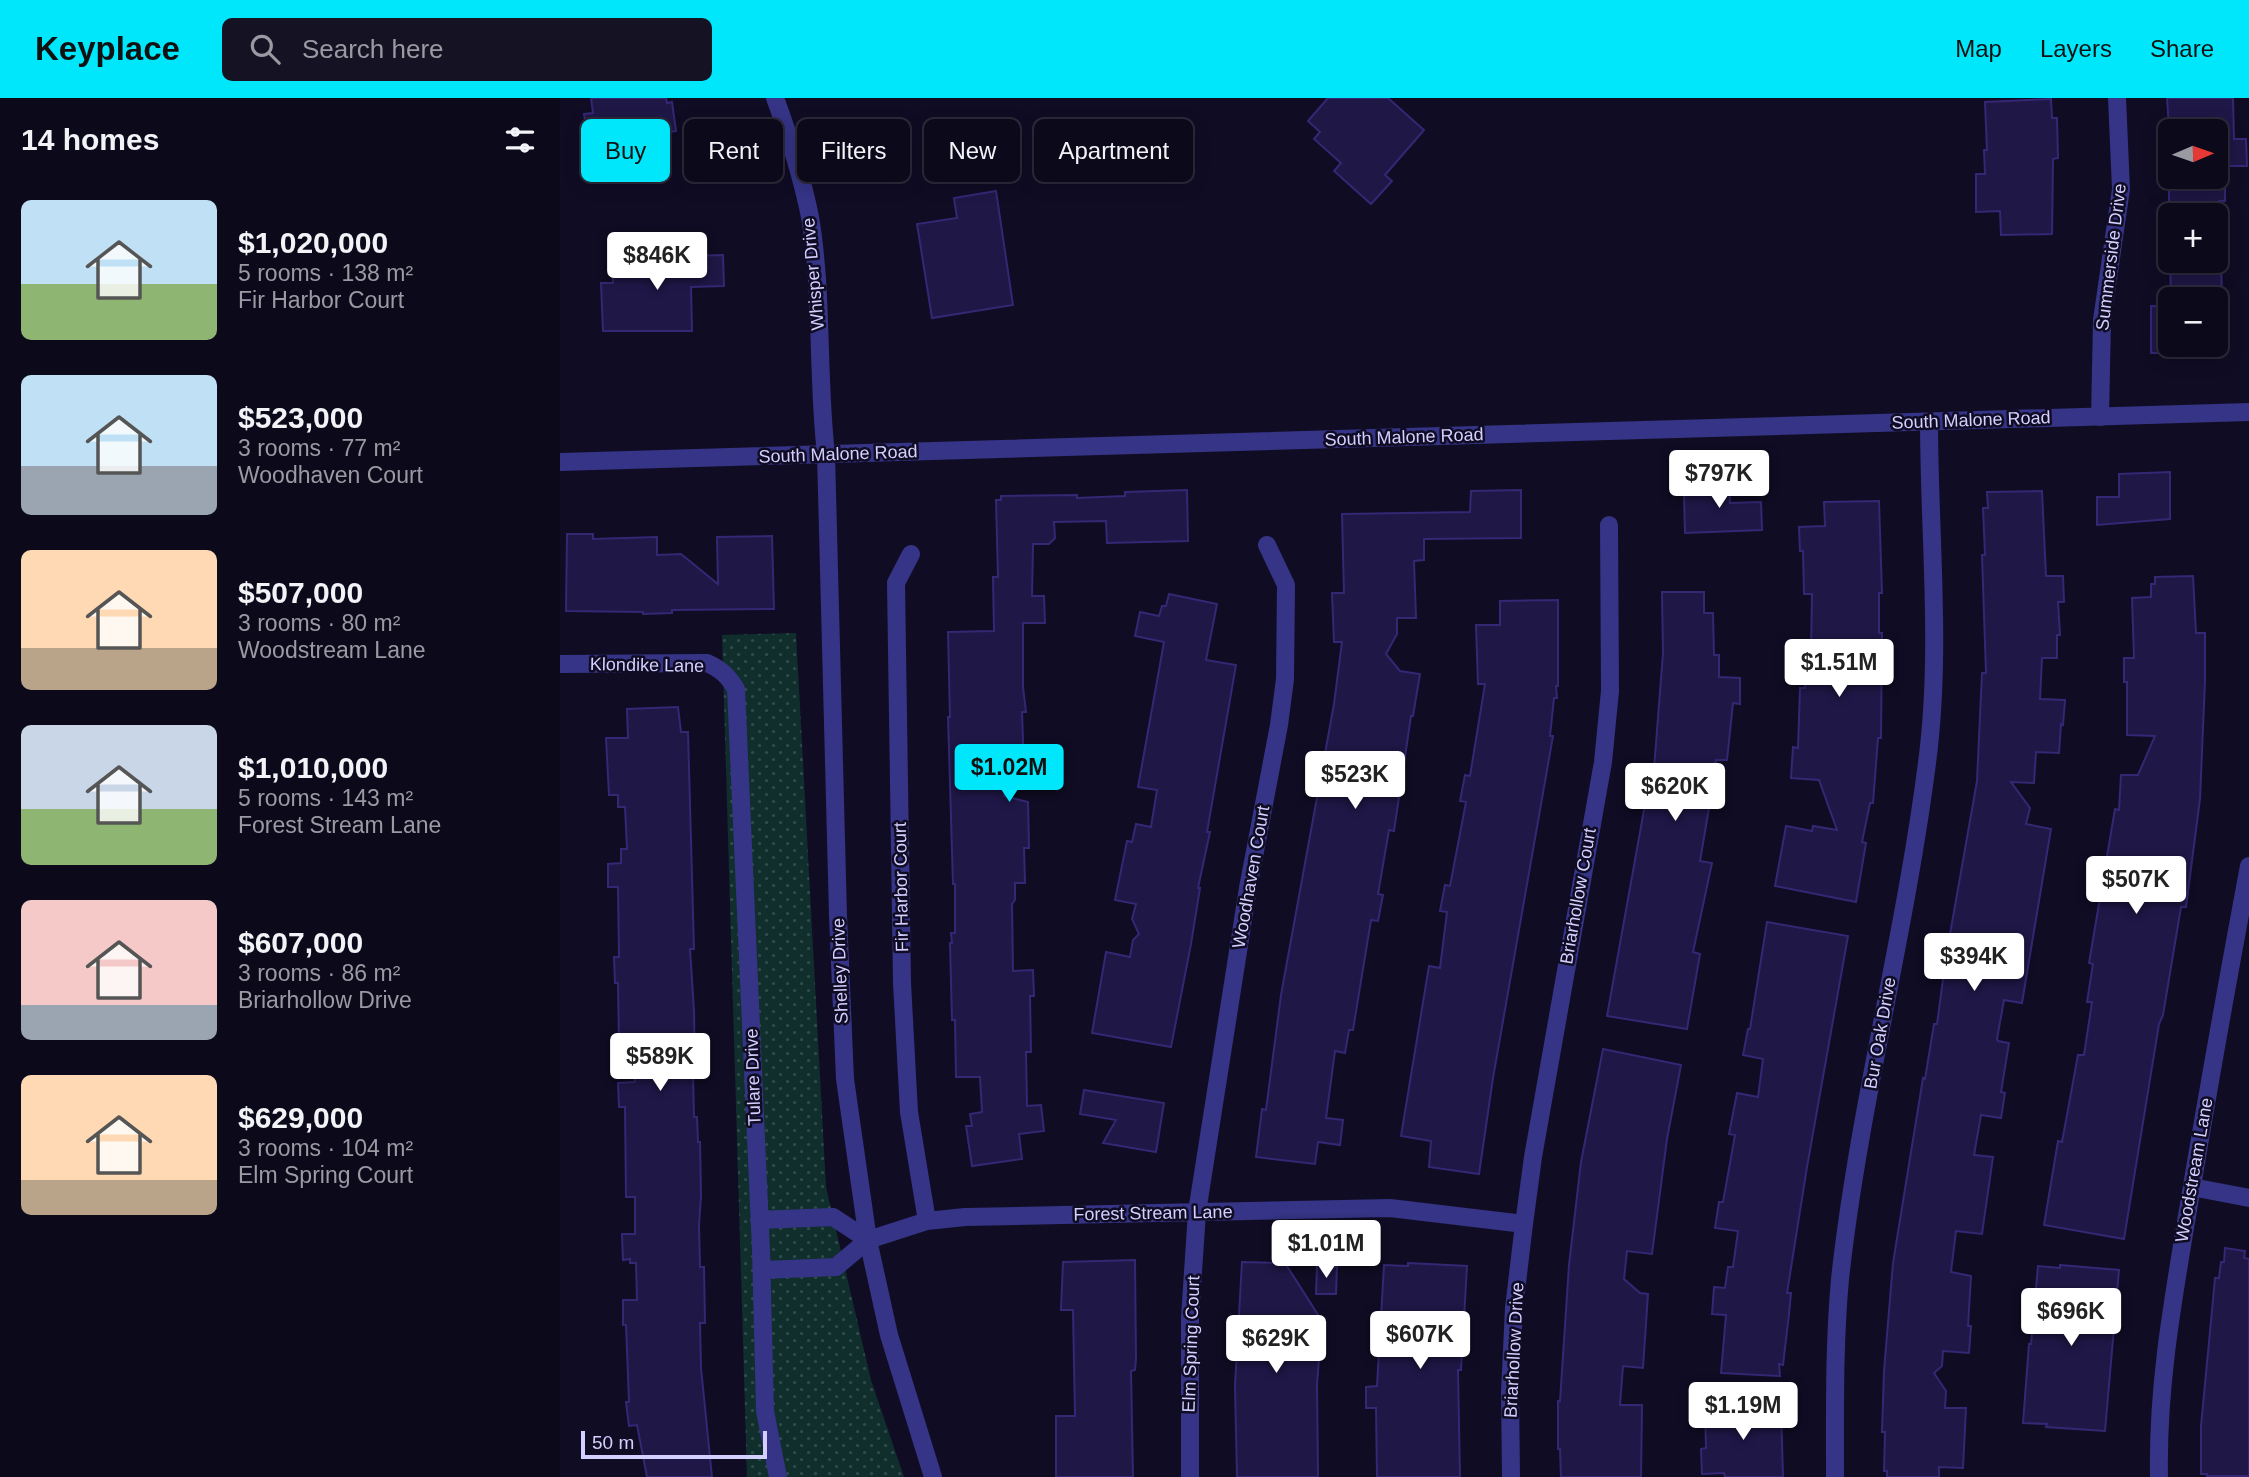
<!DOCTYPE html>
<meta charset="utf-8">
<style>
:root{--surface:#0c091b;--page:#151224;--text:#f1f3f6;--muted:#9a9aa3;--line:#2c2a3a;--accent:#00e6fa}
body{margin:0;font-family:Helvetica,sans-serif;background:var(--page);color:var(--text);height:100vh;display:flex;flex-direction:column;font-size:26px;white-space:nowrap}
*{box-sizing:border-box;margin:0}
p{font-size:23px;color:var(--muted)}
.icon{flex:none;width:38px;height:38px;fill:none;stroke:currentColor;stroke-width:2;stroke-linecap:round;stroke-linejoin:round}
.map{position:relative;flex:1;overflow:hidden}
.panel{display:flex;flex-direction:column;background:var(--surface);width:560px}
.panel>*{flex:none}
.hud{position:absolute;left:21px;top:21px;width:665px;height:63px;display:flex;gap:14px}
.needle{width:46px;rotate:88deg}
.tools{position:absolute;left:1598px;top:21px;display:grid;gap:14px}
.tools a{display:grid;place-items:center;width:70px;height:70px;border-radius:10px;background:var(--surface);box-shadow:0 4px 18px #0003,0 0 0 2px var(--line);font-size:35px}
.scale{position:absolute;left:21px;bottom:18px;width:186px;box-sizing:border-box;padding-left:7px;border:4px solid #d3cfff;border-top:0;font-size:19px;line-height:24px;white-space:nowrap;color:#d3cfff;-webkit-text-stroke:5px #100c24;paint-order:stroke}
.price{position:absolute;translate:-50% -60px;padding:0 16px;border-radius:7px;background:#fff;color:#222;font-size:23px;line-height:46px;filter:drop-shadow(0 2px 4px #0008)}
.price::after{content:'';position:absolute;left:50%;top:42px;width:21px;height:16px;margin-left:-10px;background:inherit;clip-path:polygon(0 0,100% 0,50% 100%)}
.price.selected{background:var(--accent);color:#111}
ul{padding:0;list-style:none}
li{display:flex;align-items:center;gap:21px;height:175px;padding:0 21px}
li span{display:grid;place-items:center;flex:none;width:196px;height:140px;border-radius:10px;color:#555}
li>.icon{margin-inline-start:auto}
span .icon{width:84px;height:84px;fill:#fffc;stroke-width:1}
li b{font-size:30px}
h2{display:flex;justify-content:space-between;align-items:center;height:84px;padding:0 21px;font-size:30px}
.chip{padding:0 24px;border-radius:10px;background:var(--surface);box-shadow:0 4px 18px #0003,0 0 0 2px var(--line);font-size:24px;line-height:63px}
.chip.selected{background:var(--accent);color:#111}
header{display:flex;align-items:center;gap:42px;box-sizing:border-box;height:98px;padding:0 35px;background:var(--accent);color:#111}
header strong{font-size:33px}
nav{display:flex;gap:38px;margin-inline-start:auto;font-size:24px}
.search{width:490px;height:63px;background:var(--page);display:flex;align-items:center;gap:18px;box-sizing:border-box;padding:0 24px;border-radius:10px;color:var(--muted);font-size:26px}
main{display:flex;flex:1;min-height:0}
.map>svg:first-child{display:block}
.grass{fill:url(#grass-dots)}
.building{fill:#1f1746;stroke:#352774;stroke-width:2}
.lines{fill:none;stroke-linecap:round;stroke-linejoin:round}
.minor{stroke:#353486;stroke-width:18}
.tertiary{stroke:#353486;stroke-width:18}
.labels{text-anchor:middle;stroke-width:5;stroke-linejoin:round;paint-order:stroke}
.street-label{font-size:18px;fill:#d3cfff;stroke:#100c24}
</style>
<header>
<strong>Keyplace</strong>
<div class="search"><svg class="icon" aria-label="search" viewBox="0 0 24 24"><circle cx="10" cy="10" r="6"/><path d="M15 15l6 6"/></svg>Search here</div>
<nav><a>Map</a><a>Layers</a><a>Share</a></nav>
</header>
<main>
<section class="panel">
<h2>14 homes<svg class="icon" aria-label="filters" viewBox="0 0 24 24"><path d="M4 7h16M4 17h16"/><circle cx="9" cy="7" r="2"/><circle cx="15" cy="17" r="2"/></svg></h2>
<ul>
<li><span style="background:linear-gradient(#bfe0f5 60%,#8fb573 0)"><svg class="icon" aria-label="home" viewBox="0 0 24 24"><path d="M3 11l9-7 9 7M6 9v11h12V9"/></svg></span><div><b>$1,020,000</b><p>5 rooms · 138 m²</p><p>Fir Harbor Court</p></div></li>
<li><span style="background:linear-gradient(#bfe0f5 65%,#9aa5b1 0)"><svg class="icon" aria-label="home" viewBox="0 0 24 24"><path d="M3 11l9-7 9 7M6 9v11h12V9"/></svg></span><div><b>$523,000</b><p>3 rooms · 77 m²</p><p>Woodhaven Court</p></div></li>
<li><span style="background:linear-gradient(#ffd9b3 70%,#b9a48a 0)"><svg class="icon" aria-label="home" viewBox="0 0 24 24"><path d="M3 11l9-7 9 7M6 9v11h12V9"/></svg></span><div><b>$507,000</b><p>3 rooms · 80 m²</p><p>Woodstream Lane</p></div></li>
<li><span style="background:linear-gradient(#c9d6e8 60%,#8fb573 0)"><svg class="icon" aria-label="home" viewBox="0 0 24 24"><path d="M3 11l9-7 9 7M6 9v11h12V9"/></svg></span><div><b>$1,010,000</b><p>5 rooms · 143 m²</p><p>Forest Stream Lane</p></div></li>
<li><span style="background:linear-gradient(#f6c9c9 75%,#9aa5b1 0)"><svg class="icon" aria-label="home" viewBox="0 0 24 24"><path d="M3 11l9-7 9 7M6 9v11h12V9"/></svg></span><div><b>$607,000</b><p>3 rooms · 86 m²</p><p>Briarhollow Drive</p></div></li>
<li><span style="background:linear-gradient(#ffd9b3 75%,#b9a48a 0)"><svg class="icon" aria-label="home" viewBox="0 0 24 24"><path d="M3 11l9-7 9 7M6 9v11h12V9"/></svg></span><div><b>$629,000</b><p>3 rooms · 104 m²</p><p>Elm Spring Court</p></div></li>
</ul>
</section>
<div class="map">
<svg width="1689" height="1379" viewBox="0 0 1689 1379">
<defs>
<pattern id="grass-dots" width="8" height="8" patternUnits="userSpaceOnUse" patternTransform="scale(1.75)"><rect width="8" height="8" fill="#0f2e2c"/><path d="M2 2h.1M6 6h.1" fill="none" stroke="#314b4c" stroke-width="1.8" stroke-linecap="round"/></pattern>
</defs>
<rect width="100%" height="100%" fill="#100c24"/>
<!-- grass -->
<path class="grass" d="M 236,535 L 266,1089 L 311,1282 L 344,1379 L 187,1379 L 162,537 Z"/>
<!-- building -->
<path class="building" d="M 31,0 L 106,0 L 107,5 L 112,4 L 116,33 L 53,43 L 55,54 L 31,58 L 24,16 L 33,15 Z
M 768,0 L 828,0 L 864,32 L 825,77 L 832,83 L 811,106 L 774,73 L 781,65 L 754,41 L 760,34 L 748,23 Z
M 1607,0 L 1673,0 L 1674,41 L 1686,41 L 1687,68 L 1656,68 L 1656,27 L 1609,29 Z
M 1491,1 L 1492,20 L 1497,20 L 1498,60 L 1493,61 L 1492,136 L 1441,137 L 1440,113 L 1416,114 L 1416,76 L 1425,76 L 1424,52 L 1427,52 L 1425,4 Z
M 1609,79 L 1665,79 L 1665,103 L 1659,103 L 1659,117 L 1609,117 Z
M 436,93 L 453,207 L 372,220 L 357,126 L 397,120 L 394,100 Z
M 163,157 L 164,188 L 131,189 L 132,233 L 43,233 L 41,185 L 53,185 L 52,160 Z
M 1610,163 L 1661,163 L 1662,201 L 1611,201 Z
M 1591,208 L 1610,209 L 1610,255 L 1591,255 Z
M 1610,374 L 1610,421 L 1537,427 L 1537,399 L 1559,399 L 1559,376 Z
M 1169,384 L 1170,405 L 1201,404 L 1202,432 L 1125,435 L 1124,398 L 1128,397 L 1128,386 Z
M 627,392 L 628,443 L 547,445 L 546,423 L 494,424 L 495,440 L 489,446 L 473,446 L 472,498 L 484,498 L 485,525 L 463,525 L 463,589 L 466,614 L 462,614 L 464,672 L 449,669 L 444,698 L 468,704 L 469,750 L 464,750 L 465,785 L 455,785 L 455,802 L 452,806 L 453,873 L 473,872 L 474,898 L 470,898 L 471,954 L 466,954 L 467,1008 L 481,1007 L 484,1033 L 459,1036 L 462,1061 L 412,1068 L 406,1028 L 412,1028 L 410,1016 L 422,1014 L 420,979 L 396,979 L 395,922 L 392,922 L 390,845 L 392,845 L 391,835 L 395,835 L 395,786 L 393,786 L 388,619 L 390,619 L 388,534 L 434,533 L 433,479 L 438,479 L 436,402 L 441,402 L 441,398 L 517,397 L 517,400 L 565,398 L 565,394 Z
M 961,392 L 961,440 L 864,441 L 864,462 L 854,463 L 856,520 L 837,520 L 837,536 L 826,556 L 840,573 L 860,576 L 853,618 L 851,618 L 834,733 L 829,732 L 818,796 L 823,797 L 818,823 L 811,822 L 793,932 L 789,932 L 785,955 L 775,953 L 766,1020 L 783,1022 L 780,1047 L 758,1044 L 755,1066 L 696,1059 L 702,1011 L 706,1012 L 721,897 L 774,606 L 782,544 L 774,544 L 772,495 L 784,495 L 782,416 L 910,414 L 911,393 Z
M 1482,393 L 1486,478 L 1503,478 L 1504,504 L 1498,504 L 1500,537 L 1497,537 L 1497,560 L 1482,560 L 1480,601 L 1505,602 L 1503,627 L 1501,626 L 1499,655 L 1476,654 L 1474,685 L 1451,684 L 1470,710 L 1466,726 L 1491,731 L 1462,905 L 1444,902 L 1437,941 L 1438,943 L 1449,945 L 1441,994 L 1445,995 L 1441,1020 L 1421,1017 L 1414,1057 L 1433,1059 L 1422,1136 L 1396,1133 L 1391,1174 L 1411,1178 L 1408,1228 L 1411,1228 L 1409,1255 L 1383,1253 L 1382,1268 L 1374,1275 L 1386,1293 L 1385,1310 L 1406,1310 L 1403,1370 L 1379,1369 L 1379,1379 L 1327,1379 L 1327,1373 L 1324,1373 L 1325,1334 L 1322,1334 L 1324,1273 L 1333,1165 L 1363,980 L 1365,981 L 1374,926 L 1377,926 L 1386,859 L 1417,683 L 1422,575 L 1426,575 L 1422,457 L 1425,457 L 1423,410 L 1428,410 L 1427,394 Z
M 1319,403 L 1322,495 L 1319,495 L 1319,535 L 1322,535 L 1321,640 L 1318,640 L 1313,705 L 1310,705 L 1302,744 L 1306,745 L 1296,804 L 1215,788 L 1226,728 L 1252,733 L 1253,728 L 1277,732 L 1259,682 L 1231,680 L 1233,649 L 1238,650 L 1240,590 L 1245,590 L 1247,555 L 1251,555 L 1252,496 L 1244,496 L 1243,453 L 1240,453 L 1239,429 L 1265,428 L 1264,404 Z
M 7,436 L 33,436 L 33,441 L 97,439 L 97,457 L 121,456 L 158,486 L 157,439 L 212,438 L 214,511 L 112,512 L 112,515 L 83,516 L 83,514 L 6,513 Z
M 1633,478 L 1636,535 L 1645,535 L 1645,583 L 1640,701 L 1626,809 L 1621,809 L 1603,917 L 1599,926 L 1564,1141 L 1484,1127 L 1498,1043 L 1502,1044 L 1518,957 L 1524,957 L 1532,904 L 1527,904 L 1533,866 L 1529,865 L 1555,711 L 1559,712 L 1561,677 L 1578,677 L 1595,638 L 1567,637 L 1567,584 L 1564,584 L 1564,560 L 1574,560 L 1572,500 L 1591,499 L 1591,486 L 1595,486 L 1595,479 Z
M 1102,494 L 1144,494 L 1144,515 L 1153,515 L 1154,557 L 1159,557 L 1159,579 L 1180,580 L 1180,606 L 1173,605 L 1167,662 L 1156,662 L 1148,703 L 1150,704 L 1140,763 L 1152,765 L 1133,854 L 1140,856 L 1127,931 L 1047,918 L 1089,684 L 1093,684 L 1103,555 Z
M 609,496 L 657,506 L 646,562 L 676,567 L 647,734 L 650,734 L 638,790 L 640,790 L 631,846 L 611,949 L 532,935 L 546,854 L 570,859 L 573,842 L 579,836 L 572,821 L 576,806 L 555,802 L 567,743 L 572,744 L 576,726 L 591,729 L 597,692 L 578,689 L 604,544 L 575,538 L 580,514 L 599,518 L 602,508 L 606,508 Z
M 998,502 L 998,588 L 996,588 L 997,600 L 994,600 L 990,638 L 993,638 L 933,980 L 919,1076 L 869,1069 L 871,1043 L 841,1038 L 869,868 L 880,870 L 887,814 L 880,813 L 885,787 L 890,788 L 906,704 L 900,703 L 905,677 L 910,678 L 925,586 L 918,586 L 916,527 L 940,527 L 940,503 Z
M 118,609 L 121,634 L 128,634 L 134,851 L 130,851 L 134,913 L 135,974 L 133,975 L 134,1019 L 137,1019 L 138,1044 L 140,1044 L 141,1098 L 139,1127 L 140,1169 L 144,1169 L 145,1225 L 140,1225 L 141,1270 L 152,1379 L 87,1379 L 77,1327 L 69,1328 L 66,1304 L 69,1304 L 66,1227 L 63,1227 L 63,1202 L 77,1202 L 76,1165 L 70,1165 L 70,1161 L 63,1162 L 62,1136 L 75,1136 L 75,1099 L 66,1099 L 65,1009 L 59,1009 L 58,985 L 75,984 L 71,947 L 59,947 L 58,885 L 55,885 L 54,859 L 59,859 L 58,789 L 48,789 L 48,766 L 61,765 L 61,751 L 67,751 L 65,709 L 58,709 L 58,697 L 49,697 L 46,640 L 68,640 L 67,611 Z
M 1207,824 L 1288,838 L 1247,1069 L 1227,1195 L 1231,1195 L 1229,1216 L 1223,1267 L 1219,1266 L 1220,1278 L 1161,1275 L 1166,1217 L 1152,1216 L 1154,1189 L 1165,1190 L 1168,1169 L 1173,1169 L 1178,1133 L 1155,1130 L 1159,1104 L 1163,1104 L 1175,1037 L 1169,1036 L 1177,995 L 1198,999 L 1203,961 L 1183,957 L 1188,931 L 1190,931 Z
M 1043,951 L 1121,967 L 1107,1041 L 1092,1156 L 1067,1153 L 1064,1181 L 1080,1195 L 1088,1196 L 1083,1270 L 1063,1268 L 1060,1307 L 1082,1307 L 1081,1379 L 1001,1379 L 1000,1351 L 998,1351 L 998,1303 L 1000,1303 L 1009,1167 L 1021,1064 Z
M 524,992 L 604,1005 L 596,1054 L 543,1045 L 556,1022 L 520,1016 Z
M 1665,1150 L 1685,1153 L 1684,1160 L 1689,1161 L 1689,1378 L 1647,1378 L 1647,1376 L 1641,1376 L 1641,1328 L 1653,1202 L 1655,1180 L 1659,1180 L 1661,1164 L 1664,1164 Z
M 575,1162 L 576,1261 L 575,1272 L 571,1273 L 573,1379 L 496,1379 L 496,1318 L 515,1318 L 513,1212 L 501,1212 L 503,1164 Z
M 682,1164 L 725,1165 L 762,1223 L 757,1286 L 758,1379 L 677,1379 L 675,1287 Z
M 848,1165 L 907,1168 L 901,1272 L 898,1272 L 900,1379 L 817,1379 L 816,1310 L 806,1310 L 806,1289 L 817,1288 L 824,1167 L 848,1168 Z
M 1500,1167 L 1559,1172 L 1545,1333 L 1486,1329 L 1487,1326 L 1463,1325 L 1469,1246 L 1471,1246 L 1478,1168 L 1500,1170 Z
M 757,1168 L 777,1169 L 776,1196 L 756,1196 Z
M 1150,1308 L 1221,1309 L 1223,1379 L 1165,1379 L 1164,1375 L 1142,1376 L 1141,1351 L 1146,1350 L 1145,1313 L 1150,1313 Z"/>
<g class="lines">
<!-- minor -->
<path class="minor" d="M 215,0 C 229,38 242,79 250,119 C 263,196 257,278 266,356
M 1540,319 L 1542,222 L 1561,91 L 1557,0
M 351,456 L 336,485 L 342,885 L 349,1014 L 367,1123
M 0,566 L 147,565 C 161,571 168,578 176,591 L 201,1152 L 205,1313 L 218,1379
M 1632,1089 L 1689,1100
M 199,1122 L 273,1119 L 308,1142
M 202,1172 L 276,1169 L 308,1142 L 367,1123 L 405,1119 L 830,1110 L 964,1126
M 630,1379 L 630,1219 L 637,1114 L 688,790 L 719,627 L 725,581 L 726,487 L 707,447
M 951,1379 L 950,1294 L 954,1210 L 964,1126 L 973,1059 L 1043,664 L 1050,593 L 1049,427
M 1599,1379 C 1597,1280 1616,1186 1632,1088 C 1650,981 1669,875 1689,768"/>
<!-- tertiary -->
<path class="tertiary" d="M 266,356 L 278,818 L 285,981 L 308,1142 L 329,1237 L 373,1379
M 0,364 L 1689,314
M 1275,1379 C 1275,1313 1274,1247 1280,1181 C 1299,1008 1345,838 1367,665 C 1382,552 1369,437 1369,323"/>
</g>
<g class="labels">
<!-- street labels -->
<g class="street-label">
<text transform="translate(1551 159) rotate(-83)" y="6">Summerside Drive</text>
<text transform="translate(253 176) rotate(-95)" y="6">Whisper Drive</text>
<text transform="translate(1411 322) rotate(-2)" y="6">South Malone Road</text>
<text transform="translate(844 339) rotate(-2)" y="6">South Malone Road</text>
<text transform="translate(278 356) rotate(-2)" y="6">South Malone Road</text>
<text transform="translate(87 567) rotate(1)" y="6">Klondike Lane</text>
<text transform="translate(691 779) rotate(-80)" y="6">Woodhaven Court</text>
<text transform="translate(341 789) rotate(-91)" y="6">Fir Harbor Court</text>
<text transform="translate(1018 798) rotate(-80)" y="6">Briarhollow Court</text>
<text transform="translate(280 873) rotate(-92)" y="6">Shelley Drive</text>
<text transform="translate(1320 935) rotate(-80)" y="6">Bur Oak Drive</text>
<text transform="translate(193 979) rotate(-92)" y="6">Tulare Drive</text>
<text transform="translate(1634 1072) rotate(-80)" y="6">Woodstream Lane</text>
<text transform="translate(593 1115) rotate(-1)" y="6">Forest Stream Lane</text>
<text transform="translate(631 1246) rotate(-88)" y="6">Elm Spring Court</text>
<text transform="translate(954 1252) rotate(-87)" y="6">Briarhollow Drive</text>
</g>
</g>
</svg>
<div class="tools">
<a><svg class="needle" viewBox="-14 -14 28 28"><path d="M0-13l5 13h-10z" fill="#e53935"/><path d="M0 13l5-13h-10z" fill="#9a9aa3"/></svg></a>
<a>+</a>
<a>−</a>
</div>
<div class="scale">50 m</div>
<b class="price" style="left:97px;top:194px">$846K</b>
<b class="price" style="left:1159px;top:412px">$797K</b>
<b class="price" style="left:1279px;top:601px">$1.51M</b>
<b class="price selected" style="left:449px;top:706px">$1.02M</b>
<b class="price" style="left:795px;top:713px">$523K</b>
<b class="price" style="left:1115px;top:725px">$620K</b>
<b class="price" style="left:1576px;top:818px">$507K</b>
<b class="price" style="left:1414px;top:895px">$394K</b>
<b class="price" style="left:100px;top:995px">$589K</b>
<b class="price" style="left:766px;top:1182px">$1.01M</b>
<b class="price" style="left:1511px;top:1250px">$696K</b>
<b class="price" style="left:860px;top:1273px">$607K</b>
<b class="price" style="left:716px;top:1277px">$629K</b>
<b class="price" style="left:1183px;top:1344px">$1.19M</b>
<div class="hud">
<a class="chip selected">Buy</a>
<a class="chip">Rent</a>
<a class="chip">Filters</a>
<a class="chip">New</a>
<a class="chip">Apartment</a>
</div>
</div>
</main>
